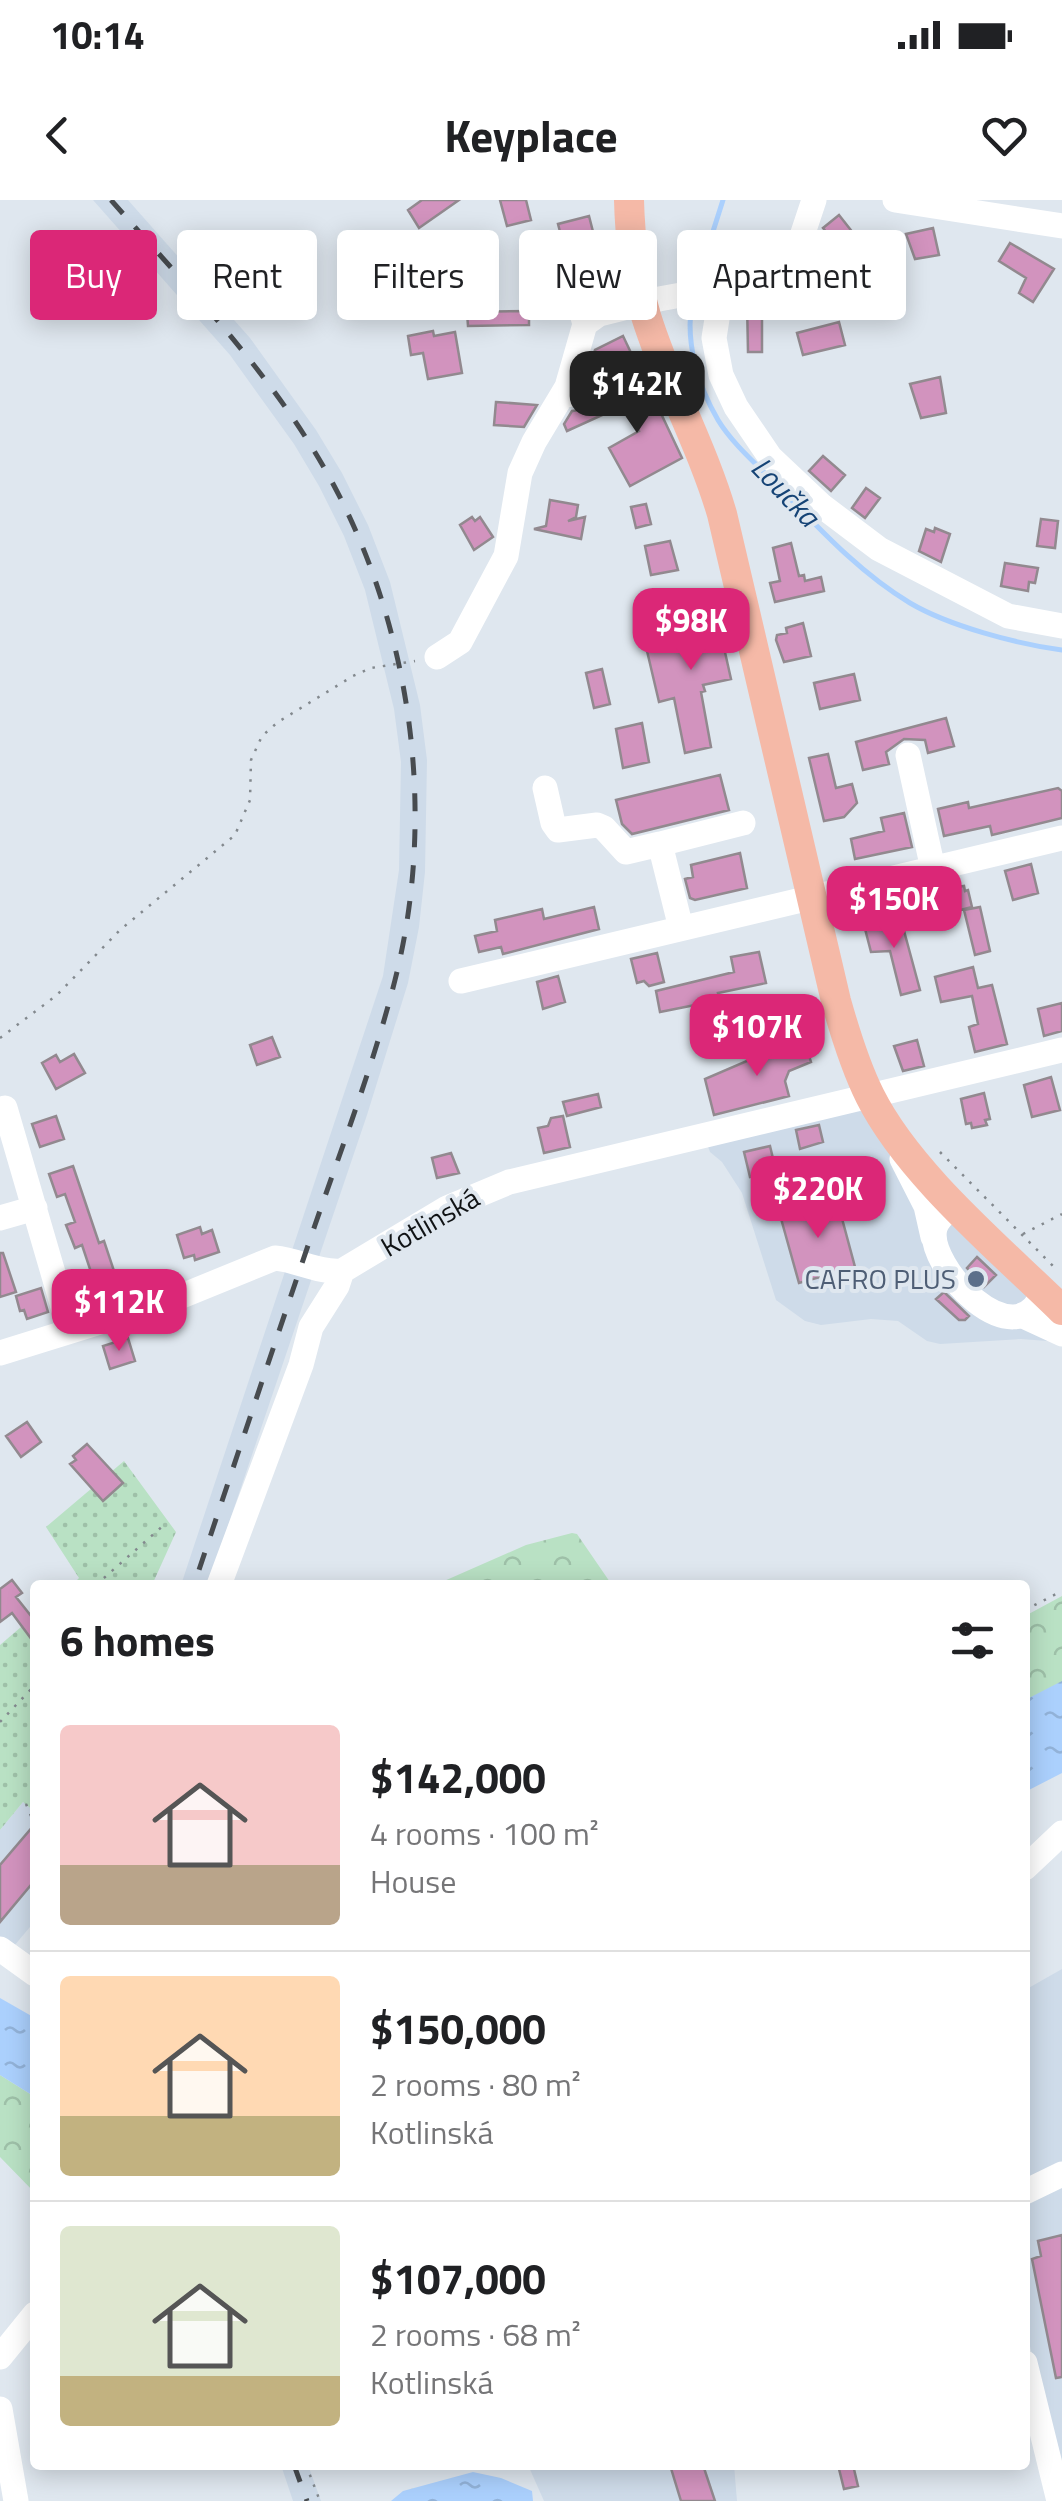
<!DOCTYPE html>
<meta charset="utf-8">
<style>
:root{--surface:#fff;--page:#f2f2f2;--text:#202124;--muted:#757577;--line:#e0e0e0;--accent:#db2777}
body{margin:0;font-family:"Titillium Web",sans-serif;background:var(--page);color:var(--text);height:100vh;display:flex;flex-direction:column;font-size:38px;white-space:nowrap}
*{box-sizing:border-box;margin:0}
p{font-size:32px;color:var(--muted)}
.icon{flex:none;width:55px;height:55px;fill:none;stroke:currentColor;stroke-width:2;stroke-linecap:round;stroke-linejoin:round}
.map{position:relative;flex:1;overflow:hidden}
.drawer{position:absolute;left:30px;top:1380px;width:1000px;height:890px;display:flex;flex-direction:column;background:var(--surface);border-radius:10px;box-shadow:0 5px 25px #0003}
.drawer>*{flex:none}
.guide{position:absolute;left:30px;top:30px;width:1002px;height:90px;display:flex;gap:20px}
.price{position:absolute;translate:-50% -85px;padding:0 22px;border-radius:20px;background:var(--accent);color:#fff;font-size:32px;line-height:65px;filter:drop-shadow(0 2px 5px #0008)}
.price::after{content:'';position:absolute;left:50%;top:60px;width:30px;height:22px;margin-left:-15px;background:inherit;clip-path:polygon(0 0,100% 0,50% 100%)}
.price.active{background:#222;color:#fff}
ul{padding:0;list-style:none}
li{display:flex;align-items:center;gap:30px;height:250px;padding:0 30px}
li+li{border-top:2px solid var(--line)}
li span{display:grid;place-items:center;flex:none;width:280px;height:200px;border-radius:10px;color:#555}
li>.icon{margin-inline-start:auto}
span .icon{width:120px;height:120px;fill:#fffc;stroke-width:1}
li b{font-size:42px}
h2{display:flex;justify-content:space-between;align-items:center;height:120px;padding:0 30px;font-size:42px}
.pill{padding:0 35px;border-radius:10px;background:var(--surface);box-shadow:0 5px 25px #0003;font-size:35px;line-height:90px}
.pill.active{background:var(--accent);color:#fff}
.status{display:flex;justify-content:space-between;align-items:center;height:70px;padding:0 50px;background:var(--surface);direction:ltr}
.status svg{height:28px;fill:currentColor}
header{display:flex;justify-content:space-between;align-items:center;height:130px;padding:0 30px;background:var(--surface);font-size:45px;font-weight:700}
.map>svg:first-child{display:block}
.built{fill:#cedbe9}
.grass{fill:url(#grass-dots)}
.forest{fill:url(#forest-crowns)}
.water{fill:url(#water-ripples)}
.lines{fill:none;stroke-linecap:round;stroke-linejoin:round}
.stream{stroke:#abd0fd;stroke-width:5}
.building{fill:#d293be;stroke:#92898f;stroke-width:2.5}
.path{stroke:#83898e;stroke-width:2.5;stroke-dasharray:2.5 8;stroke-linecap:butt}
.minor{stroke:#fff;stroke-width:25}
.major{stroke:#f5b9a7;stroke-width:30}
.rail{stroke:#474b4f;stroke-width:5;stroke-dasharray:18 18;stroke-linecap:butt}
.service-dot{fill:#5c6f8a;stroke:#dfe7ef;stroke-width:4}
.labels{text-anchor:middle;stroke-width:8;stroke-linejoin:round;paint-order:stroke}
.street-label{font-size:28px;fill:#101315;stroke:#dfe7ef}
.service-label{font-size:28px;fill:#4e5e75;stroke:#dfe7ef;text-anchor:end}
.water-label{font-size:30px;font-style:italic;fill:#164476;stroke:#dfe7ef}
</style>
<div class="status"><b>10:14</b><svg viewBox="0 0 49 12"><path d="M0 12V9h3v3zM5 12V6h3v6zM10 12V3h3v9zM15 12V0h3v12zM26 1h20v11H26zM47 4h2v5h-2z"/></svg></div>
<header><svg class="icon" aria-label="back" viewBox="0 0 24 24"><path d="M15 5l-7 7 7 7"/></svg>Keyplace<svg class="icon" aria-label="heart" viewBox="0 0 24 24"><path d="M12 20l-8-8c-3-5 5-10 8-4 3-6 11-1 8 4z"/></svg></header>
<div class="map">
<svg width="1062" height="2301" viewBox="0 0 1062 2301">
<defs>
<pattern id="grass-dots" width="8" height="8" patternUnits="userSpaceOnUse" patternTransform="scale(2.5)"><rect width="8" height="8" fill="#b9e1c4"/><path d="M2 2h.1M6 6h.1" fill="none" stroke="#9ec0a8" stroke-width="1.8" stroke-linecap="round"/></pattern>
<pattern id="forest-crowns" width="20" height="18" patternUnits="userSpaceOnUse" patternTransform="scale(2.5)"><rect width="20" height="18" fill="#b9e1c4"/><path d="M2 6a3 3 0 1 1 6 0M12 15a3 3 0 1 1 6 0" fill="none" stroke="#9ec0a8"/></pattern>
<pattern id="water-ripples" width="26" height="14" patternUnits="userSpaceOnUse" patternTransform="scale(2.5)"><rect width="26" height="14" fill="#abd0fd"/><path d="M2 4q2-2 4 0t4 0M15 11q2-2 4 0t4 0" fill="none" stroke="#92b2d8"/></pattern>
</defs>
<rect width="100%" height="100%" fill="#dfe7ef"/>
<!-- built -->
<path class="built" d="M 93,0 L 128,0 L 250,138 L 316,230 L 342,273 L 368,325 L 390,382 L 420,505 L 427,560 L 425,672 L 419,727 L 408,783 L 367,915 L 208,1385 L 181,1385 L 383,776 L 399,670 L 401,562 L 394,509 L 365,390 L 344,336 L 319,286 L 294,244 L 230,155 Z
M 854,908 L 870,916 L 1028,1098 L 1052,1134 L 1047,1141 L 1021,1139 L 940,1144 L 927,1141 L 898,1121 L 871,1119 L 821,1125 L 805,1121 L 776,1100 L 742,993 L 722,962 L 710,952 L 707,944 Z
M 23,1602 L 35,1612 L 35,1721 L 14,1746 L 0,1738 L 0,1630 Z
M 1062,1769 L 1062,2260 L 1025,2129 L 1025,1790 Z
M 281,2265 L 308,2265 L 321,2301 L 293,2301 Z
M 528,2265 L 734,2265 L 737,2301 L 544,2301 Z"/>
<!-- grass -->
<path class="grass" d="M 124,1261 L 176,1332 L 152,1385 L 72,1385 L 79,1378 L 46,1327 Z
M 35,1415 L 35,1612 L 23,1602 L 0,1630 L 0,1445 Z"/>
<!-- forest -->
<path class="forest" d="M 572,1333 L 577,1334 L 612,1385 L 435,1385 L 526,1345 Z
M 1062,1396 L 1062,1485 L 1025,1504 L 1025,1416 Z
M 0,1875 L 35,1897 L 35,1993 L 0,1957 Z"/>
<!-- water -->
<path class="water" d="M 1062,1481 L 1062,1573 L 1025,1592 L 1025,1500 Z
M 0,1798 L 35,1818 L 35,1897 L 0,1875 Z
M 473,2272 L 501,2278 L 532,2291 L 533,2301 L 391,2301 L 403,2291 Z"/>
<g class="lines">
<!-- stream -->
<path class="stream" d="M 695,88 L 723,0
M 692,103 C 685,142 698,186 718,220 C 732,243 755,263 774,282 C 816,325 858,372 910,403 C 949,426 1017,444 1062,450"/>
</g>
<!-- building -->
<path class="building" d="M 422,0 L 459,0 L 419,28 L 408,10 Z
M 500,0 L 526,0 L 531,20 L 507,26 Z
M 839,15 L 872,57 L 856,69 L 823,28 Z
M 589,16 L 601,63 L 570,70 L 558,24 Z
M 933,28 L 939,55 L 915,59 L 906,34 Z
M 1010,43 L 1054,69 L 1033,102 L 1019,93 L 1026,78 L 999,61 Z
M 762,99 L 762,152 L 748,152 L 747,102 Z
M 529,111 L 529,125 L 468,126 L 467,112 Z
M 839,122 L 845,145 L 803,155 L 797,133 Z
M 433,131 L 434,136 L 455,132 L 462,173 L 428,179 L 423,153 L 411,155 L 408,136 Z
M 623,136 L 633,157 L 587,177 L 595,150 Z
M 940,177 L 946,213 L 921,218 L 910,184 Z
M 648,186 L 682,258 L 630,286 L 609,248 L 639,231 L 624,205 L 567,231 L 564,224 L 572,211 L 600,208 Z
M 496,202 L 537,205 L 524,227 L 494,225 Z
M 823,256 L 845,275 L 831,291 L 809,271 Z
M 866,288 L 880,298 L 865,318 L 852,308 Z
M 550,300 L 578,305 L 576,317 L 568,321 L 585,317 L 581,339 L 534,329 L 546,326 Z
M 646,304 L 651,324 L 636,328 L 631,307 Z
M 472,317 L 475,321 L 480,317 L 493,337 L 474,350 L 460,325 Z
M 1041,319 L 1058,321 L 1055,348 L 1037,346 Z
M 935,328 L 950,334 L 941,362 L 919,351 L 926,329 L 934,332 Z
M 670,341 L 678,370 L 651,375 L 645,346 Z
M 791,343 L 799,376 L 804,375 L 805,381 L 821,377 L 824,391 L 775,402 L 770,383 L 780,381 L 773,348 Z
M 1005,363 L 1038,368 L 1035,383 L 1029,382 L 1028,391 L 1001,386 Z
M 714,403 L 731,479 L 703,485 L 705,491 L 701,492 L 711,547 L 685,553 L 674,498 L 659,502 L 647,451 L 672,444 L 670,434 L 688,430 L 686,422 L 690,421 L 688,409 Z
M 803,423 L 811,456 L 784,462 L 776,440 L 777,435 L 787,433 L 786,428 Z
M 602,469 L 610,504 L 594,508 L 586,473 Z
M 854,474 L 860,500 L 820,509 L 814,483 Z
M 946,518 L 954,546 L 928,553 L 925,540 L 904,539 L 886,552 L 889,564 L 863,570 L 856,542 Z
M 642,523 L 649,562 L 623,568 L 616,529 Z
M 828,554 L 836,588 L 852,584 L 857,603 L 844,617 L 824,621 L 809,558 Z
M 720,575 L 729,610 L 632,634 L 622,624 L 616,600 Z
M 1058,588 L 1062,591 L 1062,618 L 992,635 L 990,626 L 944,636 L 938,609 L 968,602 L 969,608 Z
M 904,613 L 912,647 L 855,659 L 851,639 L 884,631 L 881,618 Z
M 740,653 L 747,688 L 695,700 L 690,698 L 685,679 L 693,677 L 691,665 Z
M 1031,664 L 1038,693 L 1013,700 L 1005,671 Z
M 956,681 L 957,687 L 964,686 L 965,691 L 968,690 L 972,707 L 941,715 L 933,687 Z
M 594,707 L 599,729 L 503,754 L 501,747 L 479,752 L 475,736 L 497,731 L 495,720 L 542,709 L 544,719 Z
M 980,707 L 990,751 L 975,755 L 964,710 Z
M 900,716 L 920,790 L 901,795 L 890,751 L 871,752 L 864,725 Z
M 759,752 L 766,783 L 718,793 L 720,800 L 660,812 L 656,791 L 734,772 L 731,757 Z
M 657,753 L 664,782 L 649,786 L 644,781 L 637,783 L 631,759 Z
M 973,767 L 978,788 L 992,785 L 1007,844 L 975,852 L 969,827 L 978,824 L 972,796 L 941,802 L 935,777 Z
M 558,776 L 565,802 L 543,809 L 537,782 Z
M 1062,803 L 1062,831 L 1044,836 L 1038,809 Z
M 272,837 L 280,857 L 257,865 L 250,845 Z
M 803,837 L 811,862 L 789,871 L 785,881 L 789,896 L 714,915 L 705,879 Z
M 917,840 L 924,866 L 903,871 L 894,846 Z
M 74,854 L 85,873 L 56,889 L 42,863 L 56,855 L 60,862 Z
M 1051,877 L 1060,910 L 1032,917 L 1024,885 Z
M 984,893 L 990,919 L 985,920 L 987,925 L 972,928 L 971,923 L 966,924 L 961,899 Z
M 598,894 L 601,907 L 567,916 L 563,902 Z
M 56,916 L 64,939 L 40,947 L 32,924 Z
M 563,916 L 570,947 L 544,953 L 538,928 L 548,926 L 551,918 Z
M 819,925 L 823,942 L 800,949 L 796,930 Z
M 770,946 L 776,971 L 750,977 L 744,952 Z
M 451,953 L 459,973 L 437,978 L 432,958 Z
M 73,966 L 99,1043 L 104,1041 L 117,1080 L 110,1082 L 113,1091 L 91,1098 L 83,1074 L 91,1072 L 82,1045 L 75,1048 L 66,1025 L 75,1022 L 65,994 L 57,997 L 49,974 Z
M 837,1000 L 855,1067 L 799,1083 L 780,1015 Z
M 200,1027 L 202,1034 L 212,1030 L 219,1052 L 195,1060 L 194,1055 L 184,1058 L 177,1035 Z
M 0,1053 L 3,1053 L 16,1092 L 0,1097 Z
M 977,1057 L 996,1075 L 984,1087 L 967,1068 Z
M 41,1088 L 48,1112 L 27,1119 L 24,1110 L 20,1111 L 16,1096 Z
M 944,1092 L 969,1116 L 965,1120 L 959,1120 L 936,1099 Z
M 128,1138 L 135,1161 L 110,1169 L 103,1146 Z
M 27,1222 L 41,1242 L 21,1257 L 6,1236 Z
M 87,1244 L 123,1283 L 103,1301 L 70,1264 L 76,1260 L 73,1256 Z
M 12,1380 L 22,1393 L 16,1397 L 35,1421 L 35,1444 L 12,1413 L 0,1422 L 0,1389 Z
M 35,1624 L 35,1680 L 0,1722 L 0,1665 Z
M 1062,2035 L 1062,2177 L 1056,2178 L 1032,2059 L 1041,2056 L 1038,2041 Z
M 670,2265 L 703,2265 L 715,2301 L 681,2301 Z
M 838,2265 L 853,2265 L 858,2286 L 844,2289 Z"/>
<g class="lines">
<!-- path -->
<path class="path" d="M 0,838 L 57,795 L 120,730 L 235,635 L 250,600 L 251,560 L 262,536 L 278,522 L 353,476 L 371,468 L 415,461
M 940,952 L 1054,1067
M 1023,1034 L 1062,1014
M 96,1385 L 165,1324
M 1025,1410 L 1062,1391
M 0,1522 L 35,1485
M 31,1616 L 26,1604 L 35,1594
M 306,2265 L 320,2301"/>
<!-- minor -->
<path class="minor" d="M 895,0 L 1062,26
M 720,100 L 733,89 L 782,77 L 793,63 L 814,0
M 585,124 L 574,86 L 635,71
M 562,195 L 593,193 L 664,161
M 437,457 L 460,442 L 506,356 L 520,273 L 534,242 L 567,187 L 585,124 L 599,114 L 659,99 L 681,95 L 720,100 L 714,138 L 721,175 L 736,207 L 770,257 L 822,306 L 879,349 L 1008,416 L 1062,426
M 908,555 L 933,669
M 545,588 L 553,623 L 558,630 L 597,625 L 604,628 L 626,652 L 660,644
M 681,728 L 660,644 L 743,623
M 461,781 L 1062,638
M 5,908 L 70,1131
M 902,959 L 926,1006 L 933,1037
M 955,1005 C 947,1012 938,1017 935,1028 C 925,1066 1016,1162 1043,1092
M 0,1018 L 35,1008
M 1023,1116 L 1062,1134
M 0,1153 L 177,1098 L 275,1058 C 298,1060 318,1073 342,1071 L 447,1008 L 509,982 L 1062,850
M 219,1385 L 301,1165 L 311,1127 L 337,1086 L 342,1071
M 1025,1668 L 1062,1633
M 0,1749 L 35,1774
M 1025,1992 L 1062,1974
M 0,2157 L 35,2114
M 1025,2163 L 1059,2301
M 0,2209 L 16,2301"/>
<!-- major -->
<path class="major" d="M 629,0 C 630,39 635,78 646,116 C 667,184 702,246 722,314 L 836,801 C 845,833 855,866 870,896 C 909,974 1000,1049 1062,1110"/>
<!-- rail -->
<path class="rail" d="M 111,0 C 189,89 273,174 331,280 C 412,430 437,614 395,780 C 374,863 343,944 315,1025 C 274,1145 234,1265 194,1385
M 294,2265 L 307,2301"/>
</g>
<!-- markers -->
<circle class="service-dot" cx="976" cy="1079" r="10"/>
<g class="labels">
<!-- street labels -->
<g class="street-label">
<text transform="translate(430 1022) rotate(-30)" y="10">Kotlinská</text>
</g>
<!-- service labels -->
<g class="service-label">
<text x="956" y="1089">CAFRO PLUS</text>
</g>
<!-- water labels -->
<g class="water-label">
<text transform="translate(785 292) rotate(46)" y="10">Loučka</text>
</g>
</g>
</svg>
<b class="price active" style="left:637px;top:236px">$142K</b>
<b class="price" style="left:691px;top:473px">$98K</b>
<b class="price" style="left:894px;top:751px">$150K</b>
<b class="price" style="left:757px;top:879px">$107K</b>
<b class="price" style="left:818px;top:1041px">$220K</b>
<b class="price" style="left:119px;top:1154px">$112K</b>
<div class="guide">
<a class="pill active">Buy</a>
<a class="pill">Rent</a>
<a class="pill">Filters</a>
<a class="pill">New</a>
<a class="pill">Apartment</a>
</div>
<section class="drawer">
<h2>6 homes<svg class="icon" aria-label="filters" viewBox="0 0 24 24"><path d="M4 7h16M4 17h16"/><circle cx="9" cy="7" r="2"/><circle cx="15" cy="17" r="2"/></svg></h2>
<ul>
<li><span style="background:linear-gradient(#f6c9c9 70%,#b9a48a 0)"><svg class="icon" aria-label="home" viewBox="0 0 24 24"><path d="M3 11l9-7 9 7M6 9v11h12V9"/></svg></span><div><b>$142,000</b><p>4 rooms · 100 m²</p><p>House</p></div></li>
<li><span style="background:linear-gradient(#ffd9b3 70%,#c2b280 0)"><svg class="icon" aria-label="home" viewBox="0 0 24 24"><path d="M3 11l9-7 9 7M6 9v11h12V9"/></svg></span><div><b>$150,000</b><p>2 rooms · 80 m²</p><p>Kotlinská</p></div></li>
<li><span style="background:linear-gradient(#dfe7d0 75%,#c2b280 0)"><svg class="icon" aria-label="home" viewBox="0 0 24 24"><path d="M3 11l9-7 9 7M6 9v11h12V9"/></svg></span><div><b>$107,000</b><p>2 rooms · 68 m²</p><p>Kotlinská</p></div></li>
</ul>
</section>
</div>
